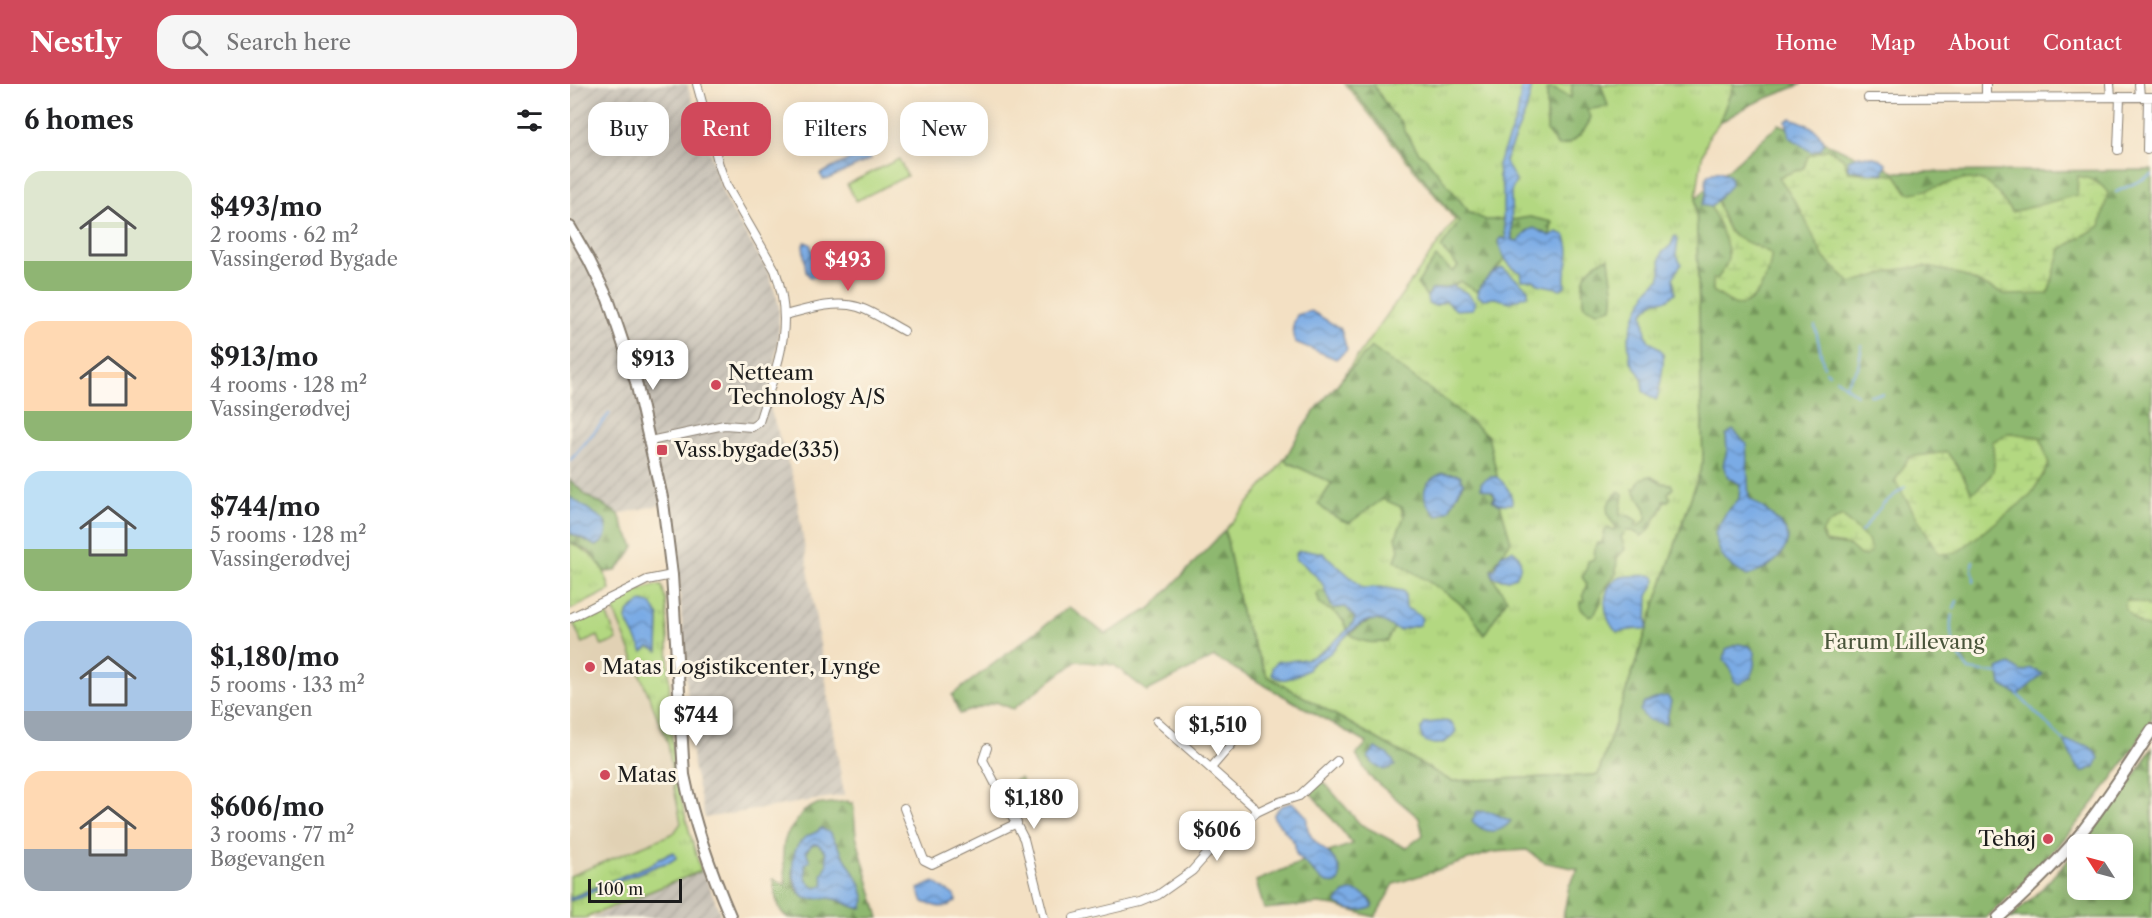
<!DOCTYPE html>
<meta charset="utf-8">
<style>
:root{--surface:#fff;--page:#f6f6f6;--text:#202124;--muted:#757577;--accent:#d1495b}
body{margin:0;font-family:"Libre Caslon Text",serif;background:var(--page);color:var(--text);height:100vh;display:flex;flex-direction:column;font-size:22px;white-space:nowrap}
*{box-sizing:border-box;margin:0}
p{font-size:20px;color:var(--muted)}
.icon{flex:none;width:33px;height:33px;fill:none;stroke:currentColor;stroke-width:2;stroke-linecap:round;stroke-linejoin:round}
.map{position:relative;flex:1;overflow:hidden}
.panel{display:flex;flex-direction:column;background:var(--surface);width:570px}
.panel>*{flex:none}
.banner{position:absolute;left:18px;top:18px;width:570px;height:54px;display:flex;gap:12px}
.needle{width:39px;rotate:306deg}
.buttons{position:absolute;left:1497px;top:750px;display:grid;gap:12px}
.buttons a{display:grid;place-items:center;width:66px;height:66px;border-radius:12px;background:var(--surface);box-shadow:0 3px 15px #0003;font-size:30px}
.scale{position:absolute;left:18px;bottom:15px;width:94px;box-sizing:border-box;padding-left:6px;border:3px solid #1c1c1c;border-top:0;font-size:16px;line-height:21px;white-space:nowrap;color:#1c1c1c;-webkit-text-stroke:4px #fcf5e5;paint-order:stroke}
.price{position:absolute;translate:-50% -51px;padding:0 14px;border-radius:12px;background:#fff;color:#222;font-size:20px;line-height:39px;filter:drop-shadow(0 2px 3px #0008)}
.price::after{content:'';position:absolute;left:50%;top:36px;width:18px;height:14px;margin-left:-9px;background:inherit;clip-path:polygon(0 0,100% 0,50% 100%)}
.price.on{background:var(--accent);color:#fff}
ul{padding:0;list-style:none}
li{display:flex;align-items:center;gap:18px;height:150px;padding:0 24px}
li span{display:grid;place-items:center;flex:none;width:168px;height:120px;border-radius:18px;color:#555}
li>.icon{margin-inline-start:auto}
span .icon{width:72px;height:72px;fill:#fffc;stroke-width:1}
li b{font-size:26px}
h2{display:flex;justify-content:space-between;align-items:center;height:72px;padding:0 24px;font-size:26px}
.chip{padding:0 21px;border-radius:18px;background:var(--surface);box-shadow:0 3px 15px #0003;font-size:21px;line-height:54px}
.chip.on{background:var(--accent);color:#fff}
header{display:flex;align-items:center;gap:36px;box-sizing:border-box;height:84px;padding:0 30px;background:var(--accent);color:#fff}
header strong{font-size:28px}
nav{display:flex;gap:33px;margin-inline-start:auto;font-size:21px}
.search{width:420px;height:54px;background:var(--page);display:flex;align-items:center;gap:15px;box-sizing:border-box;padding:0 21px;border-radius:18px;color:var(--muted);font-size:22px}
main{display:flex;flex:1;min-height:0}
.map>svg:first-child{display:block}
.built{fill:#e1d1b4}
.industrial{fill:url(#industrial-furrows)}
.grass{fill:url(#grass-tufts);stroke:#687a4e;stroke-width:1.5;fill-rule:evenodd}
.forest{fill:url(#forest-firs);stroke:#556a46;stroke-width:1.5;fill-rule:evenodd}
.wetland{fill:url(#wetland-marsh);stroke:#687a4e;stroke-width:1.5}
.garden{fill:#b3d881;stroke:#687a4e;stroke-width:1.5}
.water{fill:url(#water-waves);stroke:#4b6480;stroke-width:1.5;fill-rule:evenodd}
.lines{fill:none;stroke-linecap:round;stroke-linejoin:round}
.stream{stroke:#7aabe5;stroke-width:2}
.street-casing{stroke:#887e70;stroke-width:10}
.secondary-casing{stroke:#887e70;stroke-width:14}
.street{stroke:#fff;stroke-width:8}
.secondary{stroke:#fff;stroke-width:10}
.poi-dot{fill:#d1495b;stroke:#fcf5e5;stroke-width:2}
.labels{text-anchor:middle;stroke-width:6;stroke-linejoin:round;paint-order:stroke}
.poi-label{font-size:21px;fill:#1c1c1c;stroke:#fcf5e5;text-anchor:start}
.park-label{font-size:21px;fill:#49543a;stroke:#fcf5e5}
</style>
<header>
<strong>Nestly</strong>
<div class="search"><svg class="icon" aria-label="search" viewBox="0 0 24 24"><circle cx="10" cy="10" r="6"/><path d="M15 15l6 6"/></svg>Search here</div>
<nav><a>Home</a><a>Map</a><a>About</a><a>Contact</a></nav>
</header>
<main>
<section class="panel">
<h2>6 homes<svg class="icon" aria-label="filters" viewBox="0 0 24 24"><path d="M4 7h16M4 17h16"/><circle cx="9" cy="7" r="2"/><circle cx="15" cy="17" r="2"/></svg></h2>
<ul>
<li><span style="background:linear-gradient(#dfe7d0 75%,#8fb573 0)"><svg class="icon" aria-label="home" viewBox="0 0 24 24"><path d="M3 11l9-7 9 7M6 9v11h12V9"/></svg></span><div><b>$493/mo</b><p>2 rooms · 62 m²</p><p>Vassingerød Bygade</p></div></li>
<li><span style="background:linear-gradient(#ffd9b3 75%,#8fb573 0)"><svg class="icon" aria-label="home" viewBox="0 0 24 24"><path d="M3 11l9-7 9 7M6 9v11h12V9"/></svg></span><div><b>$913/mo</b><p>4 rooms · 128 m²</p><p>Vassingerødvej</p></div></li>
<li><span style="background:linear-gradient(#bfe0f5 65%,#8fb573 0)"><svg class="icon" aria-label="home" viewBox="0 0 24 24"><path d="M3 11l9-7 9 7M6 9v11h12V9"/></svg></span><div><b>$744/mo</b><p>5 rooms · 128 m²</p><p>Vassingerødvej</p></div></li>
<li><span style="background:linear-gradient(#a9c7e8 75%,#9aa5b1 0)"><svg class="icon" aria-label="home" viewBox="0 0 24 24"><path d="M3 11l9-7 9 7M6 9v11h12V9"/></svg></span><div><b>$1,180/mo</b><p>5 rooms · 133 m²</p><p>Egevangen</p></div></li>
<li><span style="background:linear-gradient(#ffd9b3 65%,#9aa5b1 0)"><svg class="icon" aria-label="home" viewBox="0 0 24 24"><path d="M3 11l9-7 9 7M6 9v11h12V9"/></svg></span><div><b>$606/mo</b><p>3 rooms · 77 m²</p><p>Bøgevangen</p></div></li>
</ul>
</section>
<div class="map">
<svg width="1582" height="834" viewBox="0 0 1582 834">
<defs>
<pattern id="industrial-furrows" width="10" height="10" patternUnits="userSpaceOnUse" patternTransform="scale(1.5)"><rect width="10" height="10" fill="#c9c3b8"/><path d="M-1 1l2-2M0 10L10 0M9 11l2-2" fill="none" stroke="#aca79e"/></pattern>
<pattern id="grass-tufts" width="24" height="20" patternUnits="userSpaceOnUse" patternTransform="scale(1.5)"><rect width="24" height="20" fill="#b3d881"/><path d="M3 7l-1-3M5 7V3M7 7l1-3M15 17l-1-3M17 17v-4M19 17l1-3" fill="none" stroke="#99b96f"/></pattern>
<pattern id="forest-firs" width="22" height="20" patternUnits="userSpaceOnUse" patternTransform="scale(1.5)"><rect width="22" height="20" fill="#8eb86f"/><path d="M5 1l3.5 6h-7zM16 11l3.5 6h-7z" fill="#73955a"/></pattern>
<pattern id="wetland-marsh" width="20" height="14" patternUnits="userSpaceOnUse" patternTransform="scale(1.5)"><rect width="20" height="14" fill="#b3d881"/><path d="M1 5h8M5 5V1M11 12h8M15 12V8" fill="none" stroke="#99b96f"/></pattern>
<pattern id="water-waves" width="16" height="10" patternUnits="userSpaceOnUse" patternTransform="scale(1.5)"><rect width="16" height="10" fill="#7aabe5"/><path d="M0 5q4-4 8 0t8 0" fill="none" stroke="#638ab9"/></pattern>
</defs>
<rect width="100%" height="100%" fill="#fcf5e5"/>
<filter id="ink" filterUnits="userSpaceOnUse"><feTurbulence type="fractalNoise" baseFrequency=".0167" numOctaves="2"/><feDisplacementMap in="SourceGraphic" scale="12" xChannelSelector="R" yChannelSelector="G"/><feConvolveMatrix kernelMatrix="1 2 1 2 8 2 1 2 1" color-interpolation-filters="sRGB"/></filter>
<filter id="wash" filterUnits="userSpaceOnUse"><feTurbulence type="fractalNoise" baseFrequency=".008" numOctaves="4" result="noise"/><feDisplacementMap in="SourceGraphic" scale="24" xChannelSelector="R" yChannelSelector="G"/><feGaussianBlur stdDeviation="1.35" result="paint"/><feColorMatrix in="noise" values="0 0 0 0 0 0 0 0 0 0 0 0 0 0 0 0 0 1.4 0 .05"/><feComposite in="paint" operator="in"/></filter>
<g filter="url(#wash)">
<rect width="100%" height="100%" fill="#f3e0c3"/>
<!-- built -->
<path class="built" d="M 86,501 L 92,502 L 96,517 L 101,638 L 106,692 L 120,752 L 131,787 L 15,834 L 0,834 L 0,540 L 70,506 Z"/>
<!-- industrial -->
<path class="industrial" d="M 0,0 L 117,0 L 156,117 L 198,187 L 209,221 L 209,249 L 199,321 L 224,397 L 274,711 L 135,734 L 123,682 L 108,489 L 98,419 L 49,430 L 17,412 L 0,396 Z
M 133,786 L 152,834 L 20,834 L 131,787 Z"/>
<!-- grass -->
<path class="grass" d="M 775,0 L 1164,0 L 1149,39 L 1140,50 L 1132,73 L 1126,114 L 1133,378 L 1028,691 L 881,697 L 697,592 L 672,533 L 655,446 L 704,389 L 885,136 Z
M 0,458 C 25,472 33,477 40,506 L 0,526 Z
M 86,501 L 92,502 L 96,517 C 100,566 98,616 103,665 C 107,707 119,747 131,787 L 15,834 L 0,834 L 0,817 L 89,781 L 100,778 L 106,774 L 105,769 L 97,770 L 84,779 L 0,814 L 0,792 L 104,749 L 111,739 L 104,704 L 98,659 L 42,522 L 42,520 L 70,506 ZM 72,518 L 89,535 L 88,566 L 79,563 L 73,567 L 56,535 C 57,527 65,521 72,518 Z
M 31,525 L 36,529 L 47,556 L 32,562 L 28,552 L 12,559 L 3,538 Z"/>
<!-- forest -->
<path class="forest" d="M 778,0 L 803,0 L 820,27 L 832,39 L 835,48 L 850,70 L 856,74 L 900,129 L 916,136 L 934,135 L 936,156 L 933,154 L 928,157 L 935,175 L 916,197 L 913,198 L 907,208 L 890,197 L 883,202 L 862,206 L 857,213 L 847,200 L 866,173 L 883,188 L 888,182 L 871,164 L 889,138 Z
M 1002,0 L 1031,0 L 1038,22 L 1017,26 L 1021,33 C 1016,47 1003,61 988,62 L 977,48 L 977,5 L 984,5 L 1001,14 Z
M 1164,0 L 1232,0 L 1180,21 L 1149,39 Z
M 1209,40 L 1326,88 L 1582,86 L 1582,634 C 1537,709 1481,775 1416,834 L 993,834 L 999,802 L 1008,785 L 973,778 L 957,766 L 923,768 L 824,800 L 805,833 L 765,822 L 749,820 L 694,825 L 686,797 L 734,777 L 745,790 L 770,785 L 759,768 L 783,760 L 740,708 L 753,697 L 790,740 L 836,764 L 853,751 L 849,734 L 799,692 L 786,671 L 797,659 L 644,573 L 577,607 L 544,581 L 507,577 L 443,625 L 426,618 L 389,630 L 382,611 L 499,523 L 536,550 L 581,524 L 655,446 L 672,533 L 697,592 L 881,697 L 1028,691 L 1133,378 L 1126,114 Z
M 960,133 L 982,138 L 980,152 L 971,147 L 959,146 L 948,157 L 942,156 L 942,136 Z
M 1039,174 C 1040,190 1046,209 1042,224 L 1027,228 L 1014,222 C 1010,198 1012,182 1039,174 Z
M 801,263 L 877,318 L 918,352 L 927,391 L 926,393 L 920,393 L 921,407 L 925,412 L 922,416 L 930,420 L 941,457 L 921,486 L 923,494 L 937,515 L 914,551 C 908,542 904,531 895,524 C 874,504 847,493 825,476 L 829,466 L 826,452 L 834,433 L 831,423 L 813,415 L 779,439 C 767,435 758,430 748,420 L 762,399 L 715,377 C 733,333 770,298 801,263 ZM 873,389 L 890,391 L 893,400 L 879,426 L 867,432 C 850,408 850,407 873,389 Z
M 1080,392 L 1092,399 L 1101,400 L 1103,404 L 1098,409 L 1100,415 L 1098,417 L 1094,417 C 1094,424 1090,427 1086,433 C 1081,442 1081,448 1071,452 L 1063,447 L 1056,447 L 1051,453 L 1055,465 L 1047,474 L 1046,490 L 1032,509 L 1031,518 L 1023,532 L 1019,532 C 1014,528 1009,525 1010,518 L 1015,517 L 1013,511 L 1017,500 L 1012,493 L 1016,487 L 1018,477 L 1024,475 L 1025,463 L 1027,459 L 1032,459 L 1035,447 L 1038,444 L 1044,446 L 1046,443 C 1033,428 1035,420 1049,407 L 1053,410 L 1050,430 L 1059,432 L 1068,437 L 1065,442 L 1067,443 L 1076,436 L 1076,426 L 1063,405 L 1066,404 L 1070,395 Z
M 0,396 L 17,412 L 49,430 L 54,444 L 64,462 L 58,473 L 45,487 L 36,488 L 19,467 L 0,458 L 0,449 L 27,462 L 35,455 C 35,450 37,445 36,440 C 34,434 7,419 0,413 Z
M 750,507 L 756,508 L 761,522 L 765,524 L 776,523 L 785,533 L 784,539 L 778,546 L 774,540 L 774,537 L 764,528 L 750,521 L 747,510 Z
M 803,536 L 818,538 L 824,544 L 817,557 C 805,560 790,559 780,550 L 792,540 Z
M 1582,664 L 1582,834 L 1440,834 L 1466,811 L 1507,766 L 1508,806 L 1552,806 L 1552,760 L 1512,760 L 1561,698 Z
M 278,717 L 280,720 L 283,718 L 286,752 L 309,834 L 219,834 C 205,827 206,809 203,795 L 216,801 L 213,769 L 214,759 L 217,750 L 234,727 L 245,721 ZM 249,747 L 260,750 L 290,799 L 292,808 L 290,825 C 279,823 271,815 259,814 C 251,813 240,817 232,812 C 217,800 222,768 233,756 C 237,751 244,751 249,747 Z
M 248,760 L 256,768 L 257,781 L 253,794 L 254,801 C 251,802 247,804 244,804 C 234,802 235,787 235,780 L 240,777 L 236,769 L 240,761 Z"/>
<!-- wetland -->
<path class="wetland" d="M 1258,65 L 1273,74 L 1278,88 L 1326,91 L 1338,109 C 1363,110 1397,83 1421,102 C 1429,108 1435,120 1442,128 L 1507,111 L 1508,92 C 1520,94 1531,98 1538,109 L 1530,142 L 1491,165 L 1478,210 L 1437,211 L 1389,190 L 1354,182 L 1326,186 L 1281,199 L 1254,174 L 1231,127 L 1209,93 L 1234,84 L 1238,72 Z
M 1147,116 C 1150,124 1155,140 1159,147 C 1166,157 1190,161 1201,170 C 1202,185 1185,227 1164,220 C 1157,217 1150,211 1143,207 L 1143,195 L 1148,194 C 1151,189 1156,183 1157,178 C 1162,163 1147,137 1141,123 Z
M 1439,349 L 1470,353 L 1479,381 L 1460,412 L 1386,469 L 1369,470 L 1325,397 L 1339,373 L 1377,368 L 1390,386 L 1402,409 C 1424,393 1428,386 1422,358 Z
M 1272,432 L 1298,456 L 1301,468 L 1296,472 L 1290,471 L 1280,462 L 1255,458 L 1252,449 L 1256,442 Z
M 1557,516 L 1575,520 L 1582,525 L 1582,541 L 1579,544 C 1569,541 1558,531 1554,521 Z"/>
<!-- garden -->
<path class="garden" d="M 329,75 L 337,92 L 286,117 L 277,100 Z
M 450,694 L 465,721 L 451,730 L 435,702 Z"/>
<!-- water -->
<path class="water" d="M 952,0 L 961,0 L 961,8 L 956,27 L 935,77 L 946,97 L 941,108 L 942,156 L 948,157 L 959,146 L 964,144 L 980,152 L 987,148 L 995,151 C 1001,164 999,174 996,186 C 994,191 995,197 995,202 L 991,205 L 968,200 L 964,196 L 952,196 L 951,188 C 938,185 932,170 928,157 L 930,154 L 936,155 L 933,131 L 933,104 L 929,93 L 928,80 L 947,33 Z
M 1221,34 C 1235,39 1249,44 1254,59 L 1251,65 L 1241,68 L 1220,53 L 1216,37 Z
M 296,67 L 298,67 L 301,75 L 258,95 L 253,95 L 250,90 Z
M 1288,72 C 1298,72 1310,72 1317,80 L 1313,89 L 1299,89 L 1278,85 L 1278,76 Z
M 1151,87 L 1160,92 L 1161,101 L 1141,123 L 1132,121 C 1134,117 1137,111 1136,106 C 1136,91 1134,90 1151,87 Z
M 1106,152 L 1108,156 L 1106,170 L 1111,180 L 1103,194 L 1105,209 L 1097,216 L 1084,217 L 1073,229 C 1075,237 1074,251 1079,257 C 1084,262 1091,263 1093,270 C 1095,274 1089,313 1086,316 L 1073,307 L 1072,294 L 1060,276 L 1058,256 L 1065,232 L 1078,206 L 1089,195 L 1091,189 L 1090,175 L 1092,169 L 1101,161 L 1104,153 Z
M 235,158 L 240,160 L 250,189 L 248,192 L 240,193 L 236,188 L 233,161 Z
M 933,184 L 958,205 L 958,211 L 940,218 L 925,214 L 913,215 L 908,212 C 907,202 923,186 933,184 Z
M 883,202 L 897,209 L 905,218 L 903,225 L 886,226 L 876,217 L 865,222 L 858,219 L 857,213 L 862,206 Z
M 741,227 L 771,245 L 777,266 L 766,275 L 725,258 C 721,248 722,242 727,231 Z
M 1163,346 L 1176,359 L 1179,414 C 1192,423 1209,435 1217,449 C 1219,453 1218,457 1216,462 C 1208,479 1194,486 1177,492 C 1155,479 1149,474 1145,448 L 1156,429 L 1169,415 L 1170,400 L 1158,394 L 1153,381 L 1157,367 L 1156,351 Z
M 873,389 L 890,391 L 893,399 L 879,426 L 868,432 C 850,417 848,399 873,389 Z
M 920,393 L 927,393 C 935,399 943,410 942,420 L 928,420 L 923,417 L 925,412 L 923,408 L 911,404 L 911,399 Z
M 0,413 L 34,436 C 39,447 36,459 25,462 L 14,455 L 0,449 Z
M 942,466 C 953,472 952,484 946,493 L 938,496 L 923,493 L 921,486 L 925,485 L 931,471 Z
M 729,467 L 743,467 L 753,469 L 793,504 L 811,503 L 833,507 L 835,510 L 836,524 L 849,531 L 852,535 L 849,541 L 829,546 C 818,543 818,536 804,536 C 786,536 771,559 760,569 C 752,576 742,576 738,586 C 726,591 713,601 702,591 L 702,583 L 708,577 C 738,577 745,575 767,555 C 774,548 782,544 785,534 L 776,523 L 763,524 C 754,510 757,499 741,488 C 735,483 734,478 726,476 L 725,470 Z
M 1080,491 L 1085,493 L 1086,497 L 1078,512 L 1077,545 L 1067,545 L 1047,548 C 1032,535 1029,501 1051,493 C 1059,491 1072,492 1080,491 Z
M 71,518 L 81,520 L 89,533 L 88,567 L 79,563 L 73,568 L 56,535 L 59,527 Z
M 1168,560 L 1179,562 L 1185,568 L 1184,582 L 1181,593 L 1169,600 L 1164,597 L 1162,587 L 1154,576 L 1156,565 Z
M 1440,580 L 1451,588 L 1456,587 L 1460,584 L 1473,590 L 1448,611 L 1431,601 L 1428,585 Z
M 1097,612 L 1101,617 L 1096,640 C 1084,637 1076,638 1070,626 L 1074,619 L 1090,613 Z
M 878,637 L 883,641 L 886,647 C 877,661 865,664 852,655 L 851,645 L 855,639 Z
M 1494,657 C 1511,661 1520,657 1529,674 L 1525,683 L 1512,688 L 1505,680 Z
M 805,664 C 814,668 823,672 825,682 L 814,686 L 804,681 L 798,673 Z
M 721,719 L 727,722 L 737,733 C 733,766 777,766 769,798 C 753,805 745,787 735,779 C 732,775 727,774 726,769 C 725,768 725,761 725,760 C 723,756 707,738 704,734 L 704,730 L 711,722 Z
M 907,727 L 921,728 L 941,737 C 929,751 915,750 902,737 Z
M 251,744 L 260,749 L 290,799 L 295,816 L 292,824 C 282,825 275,817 265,815 C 254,812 245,816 235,814 C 220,800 217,766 236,753 C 241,749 247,750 251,744 ZM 243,760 L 248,760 L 256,768 L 257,781 L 252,791 L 254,801 L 246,804 C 235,800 235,790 235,780 L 240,777 L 236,767 Z
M 103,768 L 105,769 L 106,774 L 100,778 L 89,781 L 0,817 L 0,814 L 84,779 L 89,774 Z
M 364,798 L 385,812 L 386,817 C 375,827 365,822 353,818 L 348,805 Z
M 781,807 C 792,808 800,812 803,823 C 791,829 777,827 766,819 L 774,809 Z"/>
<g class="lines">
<!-- stream -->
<path class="stream" d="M 1546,108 L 1582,91
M 1245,242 L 1254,283
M 1256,287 L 1259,290
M 1266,295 L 1287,311
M 1275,301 L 1288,284 L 1292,261
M 1299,311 L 1312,310
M 0,377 L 40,329
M 1291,448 L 1313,420 L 1335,403
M 1403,477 C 1400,486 1405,490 1404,498
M 1384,524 L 1387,517
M 1382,531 C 1377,552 1386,570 1399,586 L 1429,590
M 1448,611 L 1494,657"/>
</g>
</g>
<g filter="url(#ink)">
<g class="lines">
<!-- street casing -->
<g class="street-casing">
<path id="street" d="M 1416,0 L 1416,14
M 1540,0 L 1541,13
M 1569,0 L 1570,13
M 1298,14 L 1582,13
M 1548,66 L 1550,13
M 1577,66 L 1578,13
M 215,231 C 238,225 265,216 288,223 C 304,228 319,239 334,247
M 80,357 L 154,341 L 182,343 L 189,338 C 206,283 226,244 205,186 L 156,101 L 149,81 L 127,0
M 0,534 L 77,496 L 102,491
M 587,637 L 683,722 L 687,728
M 417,664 L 413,676 L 454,755 L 474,834
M 641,684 L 685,633
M 334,724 L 354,776 L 362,780 L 447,739
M 504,834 L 571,818 L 588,811 L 622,787 L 646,760 L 687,728 L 706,719 L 729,712 L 767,677"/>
</g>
<!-- secondary casing -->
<g class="secondary-casing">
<path id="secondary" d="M 0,143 L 19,176 L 38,215 L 48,244 L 66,298 L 93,418 L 102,491 L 114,691 C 124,740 141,788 161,834
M 1428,834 C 1457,808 1487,779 1511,749 C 1537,716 1559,681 1582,646"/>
</g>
<!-- street -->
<use href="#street" class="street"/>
<!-- secondary -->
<use href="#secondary" class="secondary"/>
</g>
</g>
<!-- markers -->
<g class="poi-dot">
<circle cx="146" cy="301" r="6"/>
<rect x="86" y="360" width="12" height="12" rx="3"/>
<circle cx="20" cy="583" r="6"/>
<circle cx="35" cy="691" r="6"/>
<circle cx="1478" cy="755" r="6"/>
</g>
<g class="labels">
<!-- poi labels -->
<g class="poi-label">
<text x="158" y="296">Netteam<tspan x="158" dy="24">Technology A/S</tspan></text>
<text x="104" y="373">Vass.bygade(335)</text>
<text x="32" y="590">Matas Logistikcenter, Lynge</text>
<text x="47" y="698">Matas</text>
<text x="1466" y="762" text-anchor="end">Tehøj</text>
</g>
<!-- park labels -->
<g class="park-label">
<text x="1334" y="565">Farum Lillevang</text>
</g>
</g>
</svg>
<div class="buttons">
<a><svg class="needle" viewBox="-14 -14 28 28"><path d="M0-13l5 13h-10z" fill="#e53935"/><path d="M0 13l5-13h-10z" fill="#757577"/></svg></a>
</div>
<div class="scale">100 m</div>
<b class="price on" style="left:278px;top:208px">$493</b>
<b class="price" style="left:83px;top:307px">$913</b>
<b class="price" style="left:126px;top:663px">$744</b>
<b class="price" style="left:648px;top:673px">$1,510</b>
<b class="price" style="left:464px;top:746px">$1,180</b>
<b class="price" style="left:647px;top:778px">$606</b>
<div class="banner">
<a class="chip">Buy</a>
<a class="chip on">Rent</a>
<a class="chip">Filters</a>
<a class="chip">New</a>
</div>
</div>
</main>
